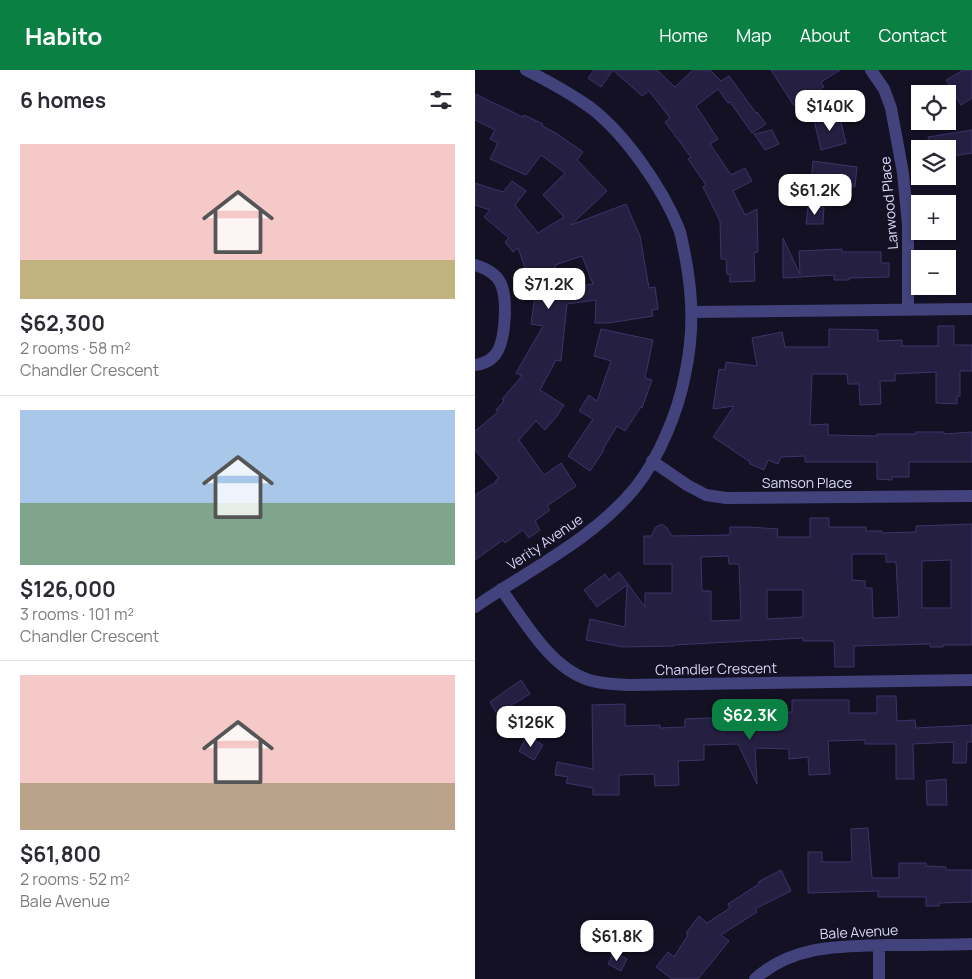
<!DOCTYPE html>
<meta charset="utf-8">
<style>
:root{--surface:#fff;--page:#f2f2f3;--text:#2b2b33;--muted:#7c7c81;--line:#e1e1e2;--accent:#0b8043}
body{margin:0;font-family:Manrope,sans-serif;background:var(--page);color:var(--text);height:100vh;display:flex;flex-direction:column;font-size:19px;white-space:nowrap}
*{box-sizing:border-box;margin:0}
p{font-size:16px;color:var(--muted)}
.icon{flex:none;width:28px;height:28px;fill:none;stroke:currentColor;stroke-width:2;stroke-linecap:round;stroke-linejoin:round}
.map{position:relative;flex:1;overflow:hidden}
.drawer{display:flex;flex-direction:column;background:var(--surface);width:475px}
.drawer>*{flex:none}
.buttons{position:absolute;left:436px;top:15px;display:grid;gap:10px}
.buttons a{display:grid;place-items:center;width:45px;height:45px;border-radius:0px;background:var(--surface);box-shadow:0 1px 4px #0004;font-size:25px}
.price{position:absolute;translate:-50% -42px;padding:0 11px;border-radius:10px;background:#fff;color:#222;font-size:16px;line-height:32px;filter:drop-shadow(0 1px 2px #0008)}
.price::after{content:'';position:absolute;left:50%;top:30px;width:15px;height:11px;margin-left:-8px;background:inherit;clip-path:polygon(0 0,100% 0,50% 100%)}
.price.on{background:var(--accent);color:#fff}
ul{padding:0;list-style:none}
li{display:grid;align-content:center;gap:10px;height:265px;padding:0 20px}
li+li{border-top:1px solid var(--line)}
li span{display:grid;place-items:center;height:155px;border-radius:0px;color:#555}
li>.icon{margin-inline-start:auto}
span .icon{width:90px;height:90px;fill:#fffc;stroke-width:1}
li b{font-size:21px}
h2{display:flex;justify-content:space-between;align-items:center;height:60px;padding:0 20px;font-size:21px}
header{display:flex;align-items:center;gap:30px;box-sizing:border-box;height:70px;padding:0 25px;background:var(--accent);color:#fff}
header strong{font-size:24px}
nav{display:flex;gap:28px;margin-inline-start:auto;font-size:18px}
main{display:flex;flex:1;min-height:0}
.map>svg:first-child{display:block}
.building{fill:#251f41;stroke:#3d346a;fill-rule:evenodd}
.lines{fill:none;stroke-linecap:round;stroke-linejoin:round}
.street{stroke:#42427c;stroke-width:12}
.labels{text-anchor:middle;stroke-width:5;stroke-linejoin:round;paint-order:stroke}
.street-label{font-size:14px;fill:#dad8fa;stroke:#131123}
</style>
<header>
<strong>Habito</strong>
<nav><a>Home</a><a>Map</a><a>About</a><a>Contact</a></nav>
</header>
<main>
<section class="drawer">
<h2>6 homes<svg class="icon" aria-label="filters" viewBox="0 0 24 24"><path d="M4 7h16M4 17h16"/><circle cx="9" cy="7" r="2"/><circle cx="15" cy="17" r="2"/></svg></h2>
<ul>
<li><span style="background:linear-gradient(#f6c9c9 75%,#c2b280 0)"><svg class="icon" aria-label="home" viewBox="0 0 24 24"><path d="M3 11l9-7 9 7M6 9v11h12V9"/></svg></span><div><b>$62,300</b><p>2 rooms · 58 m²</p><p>Chandler Crescent</p></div></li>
<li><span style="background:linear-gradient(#a9c7e8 60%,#7fa58c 0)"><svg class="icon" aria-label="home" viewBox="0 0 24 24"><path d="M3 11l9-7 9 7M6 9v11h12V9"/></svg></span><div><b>$126,000</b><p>3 rooms · 101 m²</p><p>Chandler Crescent</p></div></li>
<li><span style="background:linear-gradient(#f6c9c9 70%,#b9a48a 0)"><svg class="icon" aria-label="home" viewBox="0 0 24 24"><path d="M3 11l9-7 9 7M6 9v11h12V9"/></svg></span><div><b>$61,800</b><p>2 rooms · 52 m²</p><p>Bale Avenue</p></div></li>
</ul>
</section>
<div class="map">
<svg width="497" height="909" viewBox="0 0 497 909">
<rect width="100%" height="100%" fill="#131123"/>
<!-- building -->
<path class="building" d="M 119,0 L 138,0 L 126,17 L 113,8 Z
M 138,0 L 182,0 L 200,17 L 218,0 L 235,0 L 246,11 L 254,6 L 281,43 L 282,42 L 291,54 L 277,63 L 255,32 L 253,33 L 243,19 L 221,36 L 243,69 L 235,74 L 256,105 L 270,98 L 277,111 L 258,121 L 270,145 L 282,139 L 283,182 L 279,183 L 280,211 L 255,212 L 255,204 L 252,204 L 251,189 L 246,189 L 245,151 L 228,117 L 231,115 L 213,89 L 216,87 L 190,52 L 195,48 L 174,21 L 167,26 Z
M 296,0 L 365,0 L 346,12 L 349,17 L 319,36 Z
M 488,0 L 497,0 L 497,28 L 486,35 L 471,10 Z
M 0,24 L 48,47 L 49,45 L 68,54 L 67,56 L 81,63 L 108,82 L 102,90 L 132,121 L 96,155 L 151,134 L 165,166 L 174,218 L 180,217 L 183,239 L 177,240 L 178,246 L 134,253 L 120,253 L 121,230 L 92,234 L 86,291 L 81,290 L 65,320 L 89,335 L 82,346 L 70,360 L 61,351 L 44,370 L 69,405 L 86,393 L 101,416 L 72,436 L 75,440 L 60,451 L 65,460 L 54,468 L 48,460 L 30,473 L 28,470 L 0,490 L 0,425 L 21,412 L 21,410 L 24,408 L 0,380 L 0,361 L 23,342 L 21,340 L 29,331 L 27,329 L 47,306 L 41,303 L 68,256 L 56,254 L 60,226 L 43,178 L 38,182 L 30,172 L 34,168 L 9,147 L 15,140 L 0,135 L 0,113 L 28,122 L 37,111 L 51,121 L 40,135 L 63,163 L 89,147 L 68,125 L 90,103 L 66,85 L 51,105 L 15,89 L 23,73 L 15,69 L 20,60 L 0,50 ZM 107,186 L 118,214 L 89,219 L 80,195 Z
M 364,44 L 371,73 L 346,80 L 339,50 Z
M 297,60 L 304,74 L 290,80 L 279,64 Z
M 497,60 L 497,83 L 472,87 L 472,79 L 455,79 L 453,67 Z
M 338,91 L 382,97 L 380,117 L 336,112 Z
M 333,137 L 349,137 L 348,154 L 331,154 Z
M 308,168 L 325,204 L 324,181 L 367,179 L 367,182 L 406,182 L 406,193 L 414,193 L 414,207 L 374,208 L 374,210 L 359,210 L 359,205 L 308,208 Z
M 463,256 L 479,256 L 479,275 L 497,275 L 497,301 L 485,301 L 485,326 L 482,326 L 482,334 L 461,333 L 461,302 L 420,304 L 420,311 L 405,311 L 406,334 L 385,335 L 384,314 L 373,314 L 372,304 L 337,304 L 335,355 L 353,354 L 353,365 L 402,366 L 402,364 L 441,364 L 440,362 L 469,362 L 469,364 L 497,362 L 497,392 L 434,392 L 434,407 L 417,407 L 417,410 L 402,409 L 402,392 L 330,392 L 330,386 L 306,387 L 303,394 L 293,390 L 289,400 L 275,394 L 275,392 L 238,367 L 259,336 L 238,339 L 244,299 L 250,300 L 251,292 L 282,296 L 277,268 L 307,262 L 310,277 L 354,277 L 354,259 L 403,260 L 403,271 L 427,270 L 427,276 L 463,276 Z
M 126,259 L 178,270 L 170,308 L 177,310 L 167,338 L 166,337 L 150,361 L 142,356 L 128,379 L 129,380 L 115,401 L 93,386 L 118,349 L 104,341 L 114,325 L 122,331 L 136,291 L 119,286 Z
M 335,448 L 354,448 L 354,457 L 391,457 L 391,461 L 407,461 L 407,463 L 441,462 L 441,456 L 497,454 L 497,575 L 468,575 L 468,577 L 455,577 L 455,574 L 379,576 L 379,597 L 360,597 L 359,571 L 328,571 L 328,568 L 199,575 L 199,576 L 148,577 L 111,570 L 115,549 L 150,557 L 152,515 L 122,537 L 109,520 L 130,504 L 134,510 L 144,502 L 170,537 L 170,523 L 197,523 L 197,494 L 169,494 L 169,466 L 176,466 L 181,457 L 187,454 L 192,458 L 197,466 L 253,465 L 255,464 L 255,457 L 274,457 L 303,459 L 302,467 L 335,467 ZM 377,484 L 411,484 L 411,492 L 421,492 L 424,547 L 398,548 L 397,518 L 390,518 L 390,511 L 377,510 ZM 253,486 L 254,494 L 264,494 L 266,550 L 236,551 L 236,521 L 227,521 L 226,487 ZM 476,490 L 476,538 L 447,538 L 447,491 ZM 292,520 L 328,520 L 328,547 L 292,549 Z
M 46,610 L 55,624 L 22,644 L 15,632 Z
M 402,626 L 421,626 L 422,651 L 440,650 L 441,658 L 497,655 L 497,672 L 492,672 L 491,693 L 478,693 L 479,672 L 438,674 L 439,709 L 421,709 L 421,674 L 390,674 L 390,670 L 353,671 L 355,704 L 334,705 L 333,687 L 314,689 L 314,679 L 280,678 L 282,714 L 263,674 L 229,675 L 229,690 L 203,691 L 204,715 L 180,716 L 179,704 L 144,705 L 144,725 L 118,725 L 118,718 L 91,713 L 93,707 L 80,705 L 82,692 L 118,699 L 117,635 L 150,634 L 150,656 L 185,655 L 185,658 L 210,657 L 210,649 L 260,647 L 260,650 L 313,651 L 313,642 L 317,642 L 317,630 L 374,630 L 374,643 L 402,643 Z
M 52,666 L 68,675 L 59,690 L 44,681 Z
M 471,709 L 472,735 L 452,735 L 451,711 Z
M 393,758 L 397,808 L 424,808 L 424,793 L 451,793 L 451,796 L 471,797 L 471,800 L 497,800 L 497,832 L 464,833 L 464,836 L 451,836 L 451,827 L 403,827 L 403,821 L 333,823 L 333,782 L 347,782 L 347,792 L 377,792 L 376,759 Z
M 306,800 L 316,821 L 280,839 L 282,842 L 246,865 L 254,871 L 223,909 L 197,909 L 181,897 L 193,882 L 199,887 L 213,865 L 211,863 L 224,846 L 232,853 L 255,838 L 253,834 L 284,814 L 283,812 Z
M 139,882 L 152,889 L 146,901 L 133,894 Z"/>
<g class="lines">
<!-- street -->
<path class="street" d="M 396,0 L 409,19 L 416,38 L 428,103 L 433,155 L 433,240
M 0,195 C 10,198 20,203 25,212 C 33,227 31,272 20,285 C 15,291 8,294 0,295
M 217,242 L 497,239
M 177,391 L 212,415 L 231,425 L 251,428 L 497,426
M 26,519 C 49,550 75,598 114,610 C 126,614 140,614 153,615 L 497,610
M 0,537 C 55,499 117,470 160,418 C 184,388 203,342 210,305 C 219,263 218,227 210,185 C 208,177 207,167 204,159 C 188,119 151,65 116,38 C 95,23 73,11 51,0
M 404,875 L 404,909
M 280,909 C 317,875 365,876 412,875 C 440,875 469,875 497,874"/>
</g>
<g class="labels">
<!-- street labels -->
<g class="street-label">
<text transform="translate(414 133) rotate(-95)" y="5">Larwood Place</text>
<text x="332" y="418">Samson Place</text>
<text transform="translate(70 472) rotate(-34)" y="5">Verity Avenue</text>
<text transform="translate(241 599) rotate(-1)" y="5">Chandler Crescent</text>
<text transform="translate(384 862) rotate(-3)" y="5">Bale Avenue</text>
</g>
</g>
</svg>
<div class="buttons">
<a><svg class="icon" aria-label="locate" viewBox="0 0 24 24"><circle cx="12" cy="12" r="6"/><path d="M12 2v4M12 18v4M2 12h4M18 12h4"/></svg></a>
<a><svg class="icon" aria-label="layers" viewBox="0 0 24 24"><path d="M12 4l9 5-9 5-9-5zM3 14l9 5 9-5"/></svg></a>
<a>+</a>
<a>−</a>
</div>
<b class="price" style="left:355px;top:62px">$140K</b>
<b class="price" style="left:340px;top:146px">$61.2K</b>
<b class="price" style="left:74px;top:240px">$71.2K</b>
<b class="price on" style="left:275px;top:671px">$62.3K</b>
<b class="price" style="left:56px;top:678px">$126K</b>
<b class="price" style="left:142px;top:892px">$61.8K</b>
</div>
</main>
